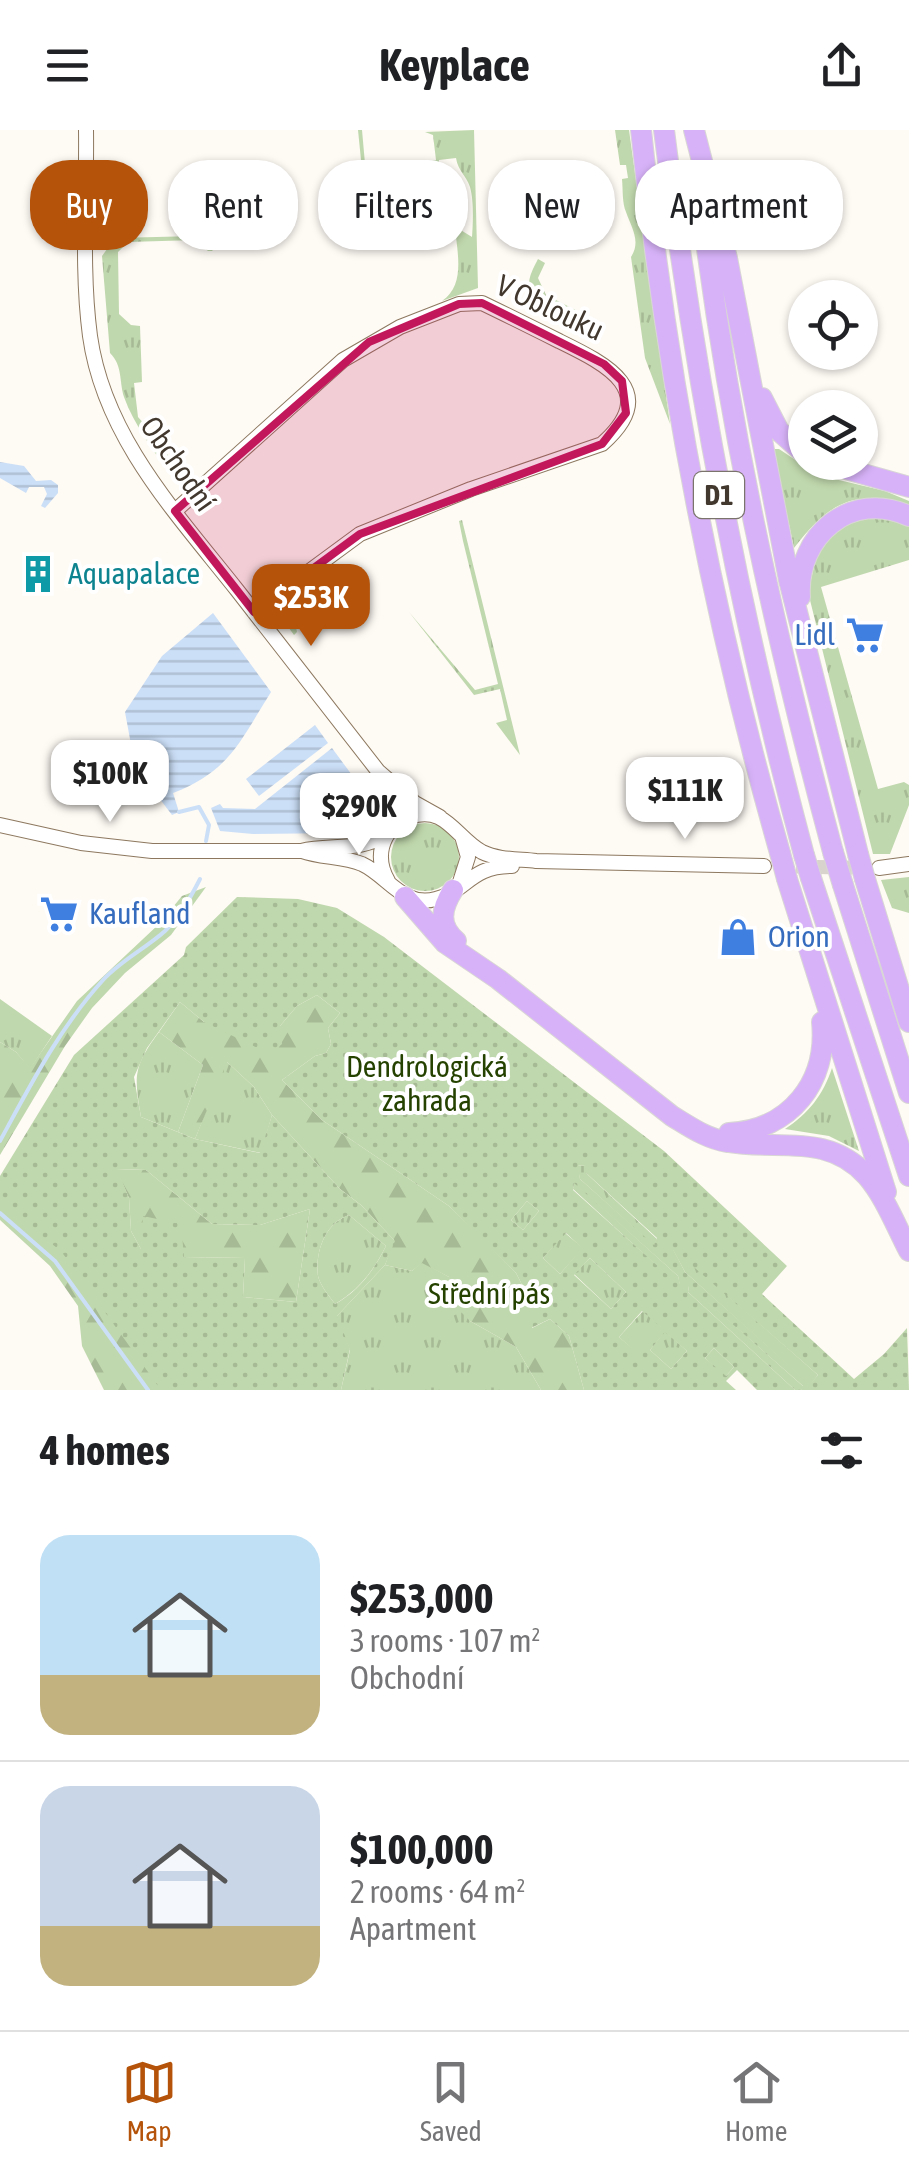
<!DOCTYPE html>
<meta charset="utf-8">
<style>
:root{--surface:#fff;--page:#f6f6f6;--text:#202124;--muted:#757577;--line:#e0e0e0;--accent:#b45309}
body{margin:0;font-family:"Asap Condensed",sans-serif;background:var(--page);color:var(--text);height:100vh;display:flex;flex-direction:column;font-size:38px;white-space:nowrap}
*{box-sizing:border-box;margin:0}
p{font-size:32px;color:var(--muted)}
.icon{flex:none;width:55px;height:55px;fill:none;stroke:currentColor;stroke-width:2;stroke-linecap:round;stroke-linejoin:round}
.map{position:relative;height:1260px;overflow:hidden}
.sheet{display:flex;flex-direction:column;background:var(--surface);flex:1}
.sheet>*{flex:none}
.top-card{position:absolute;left:30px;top:30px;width:850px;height:90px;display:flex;gap:20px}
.fabs{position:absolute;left:788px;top:150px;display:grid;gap:20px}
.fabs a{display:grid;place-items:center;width:90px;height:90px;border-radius:50%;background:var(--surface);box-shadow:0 2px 8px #0004;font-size:50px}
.price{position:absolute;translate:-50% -85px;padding:0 22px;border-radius:20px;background:#fff;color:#222;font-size:32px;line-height:65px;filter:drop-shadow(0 2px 5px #0008)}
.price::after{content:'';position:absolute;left:50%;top:60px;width:30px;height:22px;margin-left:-15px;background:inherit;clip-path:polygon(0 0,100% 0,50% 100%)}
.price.selected{background:var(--accent);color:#fff}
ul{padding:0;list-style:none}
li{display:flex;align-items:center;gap:30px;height:250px;padding:0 40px}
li+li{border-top:2px solid var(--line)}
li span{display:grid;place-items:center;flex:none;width:280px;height:200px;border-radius:30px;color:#555}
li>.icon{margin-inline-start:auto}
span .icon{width:120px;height:120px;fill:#fffc;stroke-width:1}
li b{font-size:42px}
h2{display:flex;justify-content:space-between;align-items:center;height:120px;padding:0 40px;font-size:42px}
.tag{padding:0 35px;border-radius:40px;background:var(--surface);box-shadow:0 2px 8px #0004;font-size:35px;line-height:90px}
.tag.selected{background:var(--accent);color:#fff}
header{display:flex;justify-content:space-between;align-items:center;height:130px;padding:0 40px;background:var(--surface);font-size:45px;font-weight:700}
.menu{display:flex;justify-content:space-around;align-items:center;height:140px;border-top:2px solid var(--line);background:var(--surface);font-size:28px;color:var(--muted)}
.menu a{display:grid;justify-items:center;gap:5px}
.menu .selected{color:var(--accent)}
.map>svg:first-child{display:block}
.grass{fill:url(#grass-tufts)}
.forest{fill:url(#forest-firs)}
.garden{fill:url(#garden-dots);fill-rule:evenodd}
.water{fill:url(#water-rules)}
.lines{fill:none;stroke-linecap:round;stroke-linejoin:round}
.stream{stroke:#cbdff7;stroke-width:4}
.minor-tunnel{stroke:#d8d3cc;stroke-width:14;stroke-dasharray:14 7;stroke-linecap:butt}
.minor-casing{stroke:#8d785f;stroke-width:16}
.highway-casing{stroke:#d9d7d5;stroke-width:22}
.minor{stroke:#fff;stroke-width:14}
.highway{stroke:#d7b2f8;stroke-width:20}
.highway-bridge-casing{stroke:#d9d7d5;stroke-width:22;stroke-linecap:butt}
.highway-bridge{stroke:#d7b2f8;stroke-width:20}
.marked{fill:#c2185b;fill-opacity:0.2;stroke:#c2185b;stroke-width:8;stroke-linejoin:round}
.labels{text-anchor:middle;stroke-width:8;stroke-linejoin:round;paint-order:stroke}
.shield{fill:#fff;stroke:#7b746d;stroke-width:2.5}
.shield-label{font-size:28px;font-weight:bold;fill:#42382e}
.street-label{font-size:30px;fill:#42382e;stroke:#fff}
.culture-label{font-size:30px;fill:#0d838f;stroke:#fff;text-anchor:start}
.shop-label{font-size:30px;fill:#366cbe;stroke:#fff;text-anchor:start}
.park-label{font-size:30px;fill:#254200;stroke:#fff}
</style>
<header><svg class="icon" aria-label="menu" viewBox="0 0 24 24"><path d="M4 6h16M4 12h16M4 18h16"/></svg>Keyplace<svg class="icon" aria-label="share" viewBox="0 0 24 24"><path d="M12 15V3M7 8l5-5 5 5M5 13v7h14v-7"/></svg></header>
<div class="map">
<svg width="909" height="1260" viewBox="0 0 909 1260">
<defs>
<pattern id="grass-tufts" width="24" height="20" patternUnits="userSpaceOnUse" patternTransform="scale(2.5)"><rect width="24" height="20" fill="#c0d8ad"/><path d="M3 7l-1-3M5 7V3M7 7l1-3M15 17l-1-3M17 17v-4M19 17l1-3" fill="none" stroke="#a6ba95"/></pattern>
<pattern id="forest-firs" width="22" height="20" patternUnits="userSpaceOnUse" patternTransform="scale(2.5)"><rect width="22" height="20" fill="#c0d8ad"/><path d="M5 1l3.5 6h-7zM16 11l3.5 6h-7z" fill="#a6ba95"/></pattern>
<pattern id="garden-dots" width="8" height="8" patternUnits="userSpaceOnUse" patternTransform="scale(2.5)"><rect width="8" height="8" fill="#c0d8ad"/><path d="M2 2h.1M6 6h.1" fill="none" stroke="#a6ba95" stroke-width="1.8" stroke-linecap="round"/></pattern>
<pattern id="water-rules" width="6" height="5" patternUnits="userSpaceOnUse" patternTransform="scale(2.5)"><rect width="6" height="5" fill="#cbdff7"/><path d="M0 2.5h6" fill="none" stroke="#b0c0d4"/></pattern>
</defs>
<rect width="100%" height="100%" fill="#fefaf4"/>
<!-- grass -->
<path class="grass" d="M 358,0 L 362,0 L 367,56 L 375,56 L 376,64 L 441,57 L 441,52 L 449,52 L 458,61 L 459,99 L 472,107 C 473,93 474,71 470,57 C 466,45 458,41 456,28 L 439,30 L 438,39 L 430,37 L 428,32 L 436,30 L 433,5 L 425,2 L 474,0 L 478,158 L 442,171 C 466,155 457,122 455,97 L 369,110 Z
M 615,0 L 629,0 L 670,294 L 645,228 L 631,127 C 641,111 632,99 626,82 C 622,73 623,59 622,49 L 628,48 L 626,35 L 620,35 Z
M 197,106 L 213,121 L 208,121 L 196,110 L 128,112 L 118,122 L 119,184 L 131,195 L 140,196 L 142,252 L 134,253 L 138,287 L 167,320 L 170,344 C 154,321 134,295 124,267 C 119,251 123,236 110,223 L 102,126 L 115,108 Z
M 538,129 L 545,133 L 538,148 L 546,165 L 541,173 C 522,161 529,146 538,129 Z
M 550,167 L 597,191 L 593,199 L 545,175 Z
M 773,319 L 779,319 L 818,345 L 885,361 L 909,371 L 909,375 C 852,359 829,373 794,418 Z
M 864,384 L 909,393 L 909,430 L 821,457 L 878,659 L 904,652 L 909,655 L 909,675 L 890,724 L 873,724 L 808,462 L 820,411 Z
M 462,390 L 520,625 L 496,593 L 507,590 L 500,559 L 474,565 L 409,482 L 475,560 L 498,554 L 463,411 L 459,391 Z
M 339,436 L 343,439 L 345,450 L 339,453 L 334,446 L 298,466 L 302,473 L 294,488 L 297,502 L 294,505 L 283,490 L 284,472 L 331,437 Z
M391 727a34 34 0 1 1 68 0a34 34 0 1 1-68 0Z
M 909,747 L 909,783 L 892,778 L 881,750 Z
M 0,869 L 52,906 L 30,939 L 16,922 L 0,912 Z
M 159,902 L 203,935 L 178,1002 L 141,987 C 134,946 133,937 159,902 Z
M 226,931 L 254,957 L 272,985 L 261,1023 L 195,1009 Z
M 832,938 L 859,1021 L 829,1006 L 785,999 C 809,983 823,965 832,938 Z
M 577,1035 L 586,1036 L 586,1043 L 657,1109 L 654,1116 L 580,1049 Z
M 574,1052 L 678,1146 L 681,1158 L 573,1059 Z
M 527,1071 L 539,1081 L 523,1100 L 511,1090 Z
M 349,1085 L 386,1116 C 374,1140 359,1160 335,1174 C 329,1166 320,1155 318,1146 C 315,1122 325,1093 349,1085 Z
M 565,1103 L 583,1118 L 560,1144 L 543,1128 Z
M 671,1116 L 818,1245 L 810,1255 L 685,1142 Z
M 590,1128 L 626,1162 L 611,1179 L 574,1144 Z
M 422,1132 L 449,1147 L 470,1191 L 516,1217 L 541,1260 L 341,1260 L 350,1220 L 336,1187 L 385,1135 L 412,1141 Z
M 689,1155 L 804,1257 L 801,1260 L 795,1260 L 688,1162 Z
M 643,1181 L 663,1198 L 639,1225 L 619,1207 Z
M 665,1201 L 687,1221 L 671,1239 L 650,1220 Z
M 714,1218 L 734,1237 L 725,1247 L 705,1228 Z"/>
<!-- forest -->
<path class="forest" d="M 206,757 L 171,805 L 125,843 L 92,878 L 65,916 L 0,1025 L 0,912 L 16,922 L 30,938 L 77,871 L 159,794 L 182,766 Z
M 317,865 L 340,883 L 328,898 L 331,914 L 326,923 L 315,926 L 282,950 L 322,990 L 449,1076 L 480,1106 L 516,1143 L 534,1178 L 532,1198 L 550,1189 L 569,1206 L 584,1260 L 541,1260 L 516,1217 L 470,1191 L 450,1171 L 449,1147 L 422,1133 L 412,1141 L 385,1135 L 394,1110 L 361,1075 L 340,1059 L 272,985 L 254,957 L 227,932 L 195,1009 L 178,1002 L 203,935 L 159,902 L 180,872 L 204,892 L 280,896 L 297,876 Z
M 116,1039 L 146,1040 L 212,1094 L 260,1095 L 310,1079 L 296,1172 L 243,1167 L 245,1128 L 184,1127 L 142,1121 L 131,1101 L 129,1068 Z
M 9,1057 L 190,1260 L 104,1260 L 82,1216 L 78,1176 L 50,1136 L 0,1090 L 0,1065 Z"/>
<!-- garden -->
<path class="garden" d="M 237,767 L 298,769 L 337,778 L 384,807 L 664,1021 L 787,1136 L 762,1164 L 854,1249 L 884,1224 L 907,1198 L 909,1260 L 801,1260 L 803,1256 L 689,1156 L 688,1162 L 795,1260 L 757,1260 L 737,1240 L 726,1251 L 736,1260 L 584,1260 L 569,1206 L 550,1189 L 531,1198 L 525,1192 L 534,1178 L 516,1143 L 449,1076 L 322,990 L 282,950 L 315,926 L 326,923 L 331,914 L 328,898 L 340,883 L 317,865 L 297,876 L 280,896 L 282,914 L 270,924 L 204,892 L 180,872 L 147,918 L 134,947 L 141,987 L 195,1009 L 260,1023 L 272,985 L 340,1059 L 361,1075 L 395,1111 L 385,1135 L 337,1186 L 350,1219 L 341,1260 L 161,1260 L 61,1121 L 0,1074 L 0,1046 L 74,925 L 184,825 L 186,817 ZM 578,1035 L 585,1036 L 585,1042 L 657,1108 L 654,1115 L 580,1049 ZM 117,1039 L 146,1040 L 212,1094 L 260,1095 L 310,1079 L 296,1172 L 243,1167 L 245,1128 L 184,1127 L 181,1094 L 143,1086 L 141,1119 L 131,1101 L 129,1068 ZM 574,1053 L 678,1146 L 680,1156 L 573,1060 ZM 527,1071 L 539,1081 L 523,1100 L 511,1090 ZM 349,1085 L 386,1116 C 374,1140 359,1161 335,1174 C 329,1166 320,1155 318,1146 C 315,1122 325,1093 349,1085 ZM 566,1103 L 582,1118 L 560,1144 L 543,1128 ZM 673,1119 L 818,1245 L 810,1254 L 685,1142 ZM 590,1128 L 626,1162 L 611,1179 L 574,1145 ZM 642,1181 L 662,1198 L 639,1224 L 619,1207 ZM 665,1202 L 687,1221 L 671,1239 L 650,1220 ZM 714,1218 L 734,1237 L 726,1246 L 705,1228 Z"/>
<!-- water -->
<path class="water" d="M 0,332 L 24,336 L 36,351 L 51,350 L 58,355 L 58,363 L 45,378 L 41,376 L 47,364 L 44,357 L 29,357 L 26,363 L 0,348 Z
M 213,483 L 271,562 C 240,611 230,641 173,663 L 179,682 L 172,685 L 135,636 L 125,582 L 162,526 Z
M 315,595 L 328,613 L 259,666 L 246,649 Z
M 332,618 L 374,675 L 342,703 L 253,704 L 220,701 L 211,678 L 220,674 L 223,678 L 255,679 Z"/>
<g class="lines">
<!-- stream -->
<path class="stream" d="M 179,682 L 199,677 L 209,695 L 206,711
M 0,1011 C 31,954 60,897 104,849 C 122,830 146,818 165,801 C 179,787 191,767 200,749
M 0,1083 L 55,1131 L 148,1260"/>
<!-- minor-tunnel -->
<path class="minor-tunnel" d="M 775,736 L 869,738"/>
<!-- minor casing -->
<g class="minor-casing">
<path id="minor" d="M 86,0 C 87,69 81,138 90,206 C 104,307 177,384 237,460 C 284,521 331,581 378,641 L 415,673 L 440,687
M 175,381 L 343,230 L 400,197 L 459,174 L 482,173 C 507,185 533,198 559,211 C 606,234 662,261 602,314 L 471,359 L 360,404 L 254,482
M 380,646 L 393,683 L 389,701
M 0,695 L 81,713 L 152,721 L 301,721 C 331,714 361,722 387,704
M 302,721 C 321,728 343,726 362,734 C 388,746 403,778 436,769 C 467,761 470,736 512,736
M 879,738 L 909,734
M 388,751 C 380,737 378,722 386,707 C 391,697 400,690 410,687 C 445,674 456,708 482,722 C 498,730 519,729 536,731 L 764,736
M 460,752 L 468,727 L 462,706"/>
</g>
<!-- highway casing -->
<g class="highway-casing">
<path id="highway" d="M 641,0 C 666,244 713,487 780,723
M 664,0 C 694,245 740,486 804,725
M 694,0 L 727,128 L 789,450 L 858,724
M 700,63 C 726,286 775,506 833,722
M 762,268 L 779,301 L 805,324
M 821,332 L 909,357
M 800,467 C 796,406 851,359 909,386
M 811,748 L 909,1046
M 787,749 L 886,1062
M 865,749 L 909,892
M 843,755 L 909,963
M 453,760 C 441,779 438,795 456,811
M 405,767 L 445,813 L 498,849 L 672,986 C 690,997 707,1009 728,1012 C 778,1021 827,1002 867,1046 C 885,1067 896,1096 909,1121
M 729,1003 C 790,1000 828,952 822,892"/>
</g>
<!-- minor -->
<use href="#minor" class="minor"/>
<!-- highway -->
<use href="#highway" class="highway"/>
<!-- highway-bridge casing -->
<g class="highway-bridge-casing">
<path id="highway-bridge" d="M 833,722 L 843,755
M 780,723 L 787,749
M 858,724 L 865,749
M 804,725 L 811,748"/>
</g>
<!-- highway-bridge -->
<use href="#highway-bridge" class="highway-bridge"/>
</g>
<!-- marked area -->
<path class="marked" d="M 482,173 L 604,234 L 622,251 L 626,283 L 602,314 L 360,404 L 254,482 L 175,381 L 369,212 L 459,174 Z"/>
<!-- icons -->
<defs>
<g id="building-bare" transform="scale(3)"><path d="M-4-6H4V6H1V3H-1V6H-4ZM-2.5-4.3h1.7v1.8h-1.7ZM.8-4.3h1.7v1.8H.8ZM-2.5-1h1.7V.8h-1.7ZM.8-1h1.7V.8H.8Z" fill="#0f9aa8" stroke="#fff" stroke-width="2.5" paint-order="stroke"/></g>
<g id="supermarket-bare" transform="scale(3)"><path d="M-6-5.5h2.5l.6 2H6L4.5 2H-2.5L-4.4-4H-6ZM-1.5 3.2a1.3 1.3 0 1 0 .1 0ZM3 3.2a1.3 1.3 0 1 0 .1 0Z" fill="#3f7fe0" stroke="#fff" stroke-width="2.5" paint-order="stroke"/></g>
<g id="shop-bare" transform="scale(3)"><path d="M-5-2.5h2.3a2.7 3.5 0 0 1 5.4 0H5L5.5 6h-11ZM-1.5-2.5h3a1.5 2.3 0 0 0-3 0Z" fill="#3f7fe0" stroke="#fff" stroke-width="2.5" paint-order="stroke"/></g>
</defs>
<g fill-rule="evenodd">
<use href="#building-bare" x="38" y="444"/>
<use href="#supermarket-bare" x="865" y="505"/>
<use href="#supermarket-bare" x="59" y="784"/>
<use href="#shop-bare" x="738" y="807"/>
</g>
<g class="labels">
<!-- shield labels -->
<rect class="shield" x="694" y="342" width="50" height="46" rx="8"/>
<g class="shield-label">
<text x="719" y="375">D1</text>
</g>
<!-- street labels -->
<g class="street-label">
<text transform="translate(550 178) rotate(25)" y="10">V Oblouku</text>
<text transform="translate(178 334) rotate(55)" y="10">Obchodní</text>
</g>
<!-- culture labels -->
<g class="culture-label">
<text x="68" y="454">Aquapalace</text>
</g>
<!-- shop labels -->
<g class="shop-label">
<text x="835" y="515" text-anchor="end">Lidl</text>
<text x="89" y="794">Kaufland</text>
<text x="768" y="817">Orion</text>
</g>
<!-- park labels -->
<g class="park-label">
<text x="427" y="947">Dendrologická<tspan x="427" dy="34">zahrada</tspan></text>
<text x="489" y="1174">Střední pás</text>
</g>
</g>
</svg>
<div class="fabs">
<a><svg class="icon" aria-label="locate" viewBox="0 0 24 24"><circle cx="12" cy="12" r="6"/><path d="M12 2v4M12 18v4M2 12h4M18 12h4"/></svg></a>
<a><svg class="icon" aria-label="layers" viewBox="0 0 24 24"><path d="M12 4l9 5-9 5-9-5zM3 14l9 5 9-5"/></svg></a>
</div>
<b class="price selected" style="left:311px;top:519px">$253K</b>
<b class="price" style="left:110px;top:695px">$100K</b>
<b class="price" style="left:685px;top:712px">$111K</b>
<b class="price" style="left:359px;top:728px">$290K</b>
<div class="top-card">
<a class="tag selected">Buy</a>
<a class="tag">Rent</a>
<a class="tag">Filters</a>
<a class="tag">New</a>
<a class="tag">Apartment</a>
</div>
</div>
<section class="sheet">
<h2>4 homes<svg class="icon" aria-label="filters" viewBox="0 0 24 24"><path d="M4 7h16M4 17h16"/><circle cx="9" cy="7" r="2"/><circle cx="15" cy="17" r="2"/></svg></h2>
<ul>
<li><span style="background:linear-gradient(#bfe0f5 70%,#c2b280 0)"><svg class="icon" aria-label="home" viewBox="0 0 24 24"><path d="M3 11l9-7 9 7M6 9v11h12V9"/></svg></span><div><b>$253,000</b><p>3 rooms · 107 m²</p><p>Obchodní</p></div></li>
<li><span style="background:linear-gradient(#c9d6e8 70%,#c2b280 0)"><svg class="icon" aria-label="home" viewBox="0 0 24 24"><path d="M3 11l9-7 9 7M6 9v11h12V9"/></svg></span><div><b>$100,000</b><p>2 rooms · 64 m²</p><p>Apartment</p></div></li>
</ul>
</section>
<nav class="menu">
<a class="selected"><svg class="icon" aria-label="map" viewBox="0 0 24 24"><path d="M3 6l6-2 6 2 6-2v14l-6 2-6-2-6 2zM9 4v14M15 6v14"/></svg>Map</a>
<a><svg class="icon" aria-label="saved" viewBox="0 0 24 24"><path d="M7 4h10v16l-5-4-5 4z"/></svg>Saved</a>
<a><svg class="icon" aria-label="home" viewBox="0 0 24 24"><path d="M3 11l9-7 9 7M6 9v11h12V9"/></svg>Home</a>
</nav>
